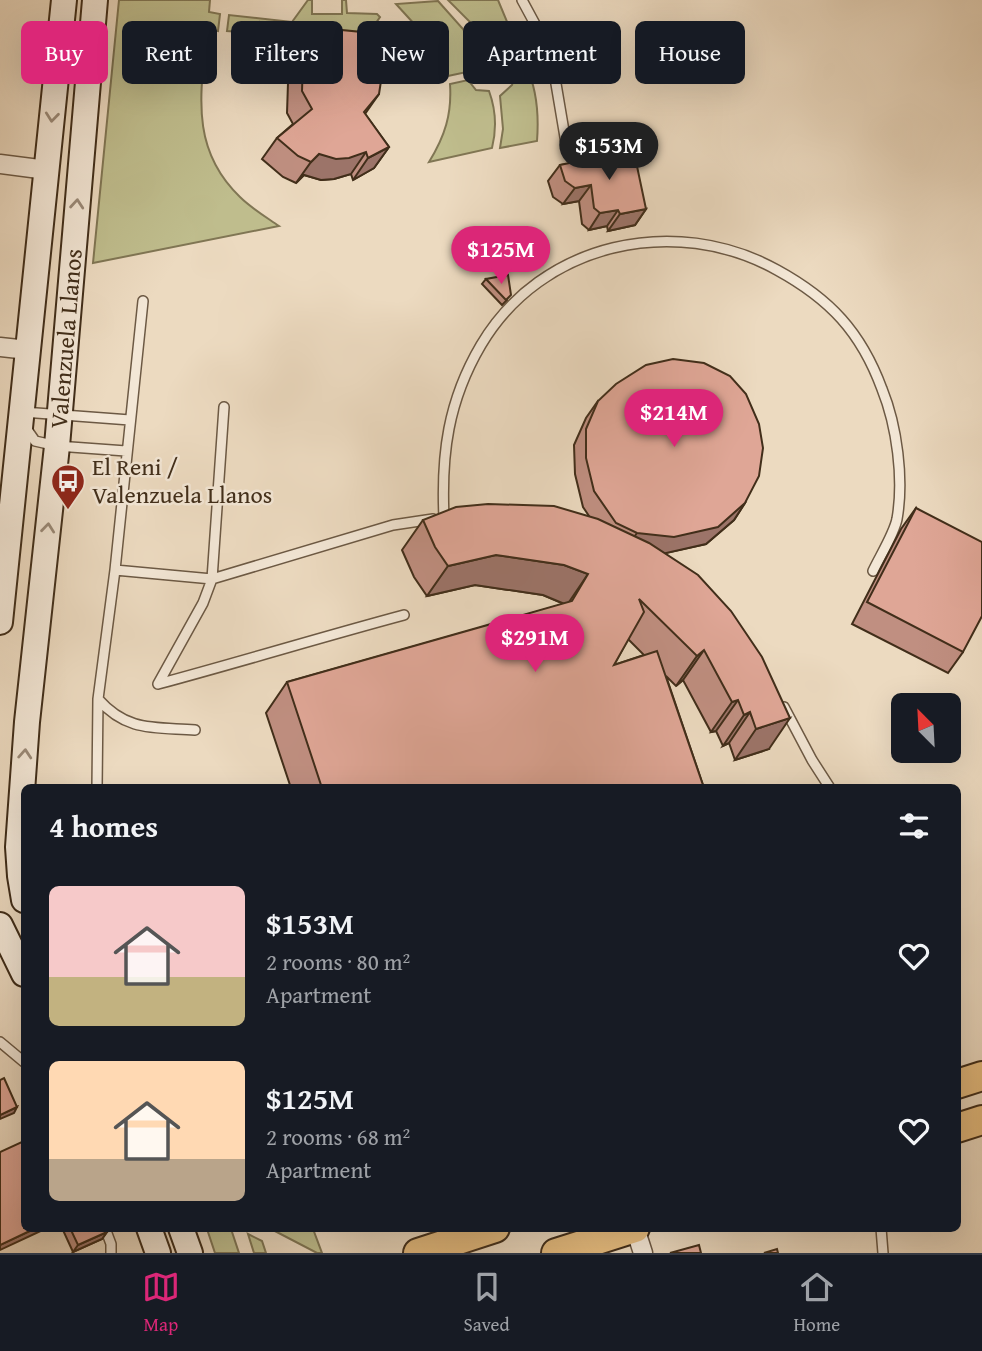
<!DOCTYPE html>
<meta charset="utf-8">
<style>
:root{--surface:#171b24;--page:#242831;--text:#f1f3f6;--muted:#9ea1a6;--line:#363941;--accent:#db2777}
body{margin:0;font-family:"Gentium Book Plus",serif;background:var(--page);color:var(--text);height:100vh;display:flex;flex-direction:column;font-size:26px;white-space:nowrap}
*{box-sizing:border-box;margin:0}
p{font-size:23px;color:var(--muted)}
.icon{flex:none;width:38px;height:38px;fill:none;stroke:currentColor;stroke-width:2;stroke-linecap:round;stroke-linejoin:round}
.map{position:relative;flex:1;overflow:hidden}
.details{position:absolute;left:21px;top:784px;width:940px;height:448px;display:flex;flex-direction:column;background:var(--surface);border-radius:10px;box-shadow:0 7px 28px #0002}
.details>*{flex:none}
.hud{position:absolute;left:21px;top:21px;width:942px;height:63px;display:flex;gap:14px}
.needle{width:46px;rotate:336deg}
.fabs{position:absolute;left:891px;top:693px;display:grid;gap:14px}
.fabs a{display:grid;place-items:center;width:70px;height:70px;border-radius:10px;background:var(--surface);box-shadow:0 7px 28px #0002;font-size:35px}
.price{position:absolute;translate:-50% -60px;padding:0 16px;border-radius:24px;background:var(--accent);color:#fff;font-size:23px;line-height:46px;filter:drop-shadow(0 2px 4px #0008)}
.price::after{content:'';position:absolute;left:50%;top:42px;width:21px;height:16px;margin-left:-10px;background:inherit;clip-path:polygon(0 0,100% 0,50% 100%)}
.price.active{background:#222;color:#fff}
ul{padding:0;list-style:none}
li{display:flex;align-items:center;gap:21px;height:175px;padding:0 28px}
li span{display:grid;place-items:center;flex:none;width:196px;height:140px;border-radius:10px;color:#555}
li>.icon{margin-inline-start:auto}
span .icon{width:84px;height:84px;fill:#fffc;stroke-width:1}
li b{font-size:30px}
h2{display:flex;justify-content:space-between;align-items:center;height:84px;padding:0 28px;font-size:30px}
.tag{padding:0 24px;border-radius:10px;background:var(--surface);box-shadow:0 7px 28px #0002;font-size:24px;line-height:63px}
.tag.active{background:var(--accent);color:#fff}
.menu{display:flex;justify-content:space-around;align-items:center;height:98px;border-top:2px solid var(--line);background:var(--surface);font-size:19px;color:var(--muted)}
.menu a{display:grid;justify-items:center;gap:4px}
.menu .active{color:var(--accent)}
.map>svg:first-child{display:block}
.green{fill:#bfbd8d;stroke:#807654;stroke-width:2}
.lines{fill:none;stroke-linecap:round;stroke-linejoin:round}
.lane-casing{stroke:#6c5944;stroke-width:12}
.street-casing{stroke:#6c5944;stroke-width:21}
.secondary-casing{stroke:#412e1a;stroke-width:28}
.primary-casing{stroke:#412e1a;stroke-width:32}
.lane{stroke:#f3e7d6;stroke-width:9}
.street{stroke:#f3e7d6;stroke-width:18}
.secondary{stroke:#f3e7d6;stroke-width:24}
.primary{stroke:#e6bd80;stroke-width:28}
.wall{fill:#c08f81;stroke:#412e1a;stroke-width:2;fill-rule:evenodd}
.shaded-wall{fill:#9c7469;stroke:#412e1a;stroke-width:2}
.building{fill:#dfa696;stroke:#412e1a;stroke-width:2}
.oneway{stroke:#9a8a78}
.labels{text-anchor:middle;stroke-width:5;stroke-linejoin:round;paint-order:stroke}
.street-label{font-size:24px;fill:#412e1a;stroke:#f3e7d6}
.poi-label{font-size:24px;fill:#412e1a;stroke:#f3e7d6;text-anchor:start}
</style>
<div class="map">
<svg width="982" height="1253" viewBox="0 0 982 1253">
<rect width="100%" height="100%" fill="#ecdac0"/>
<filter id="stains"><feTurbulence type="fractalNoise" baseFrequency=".00286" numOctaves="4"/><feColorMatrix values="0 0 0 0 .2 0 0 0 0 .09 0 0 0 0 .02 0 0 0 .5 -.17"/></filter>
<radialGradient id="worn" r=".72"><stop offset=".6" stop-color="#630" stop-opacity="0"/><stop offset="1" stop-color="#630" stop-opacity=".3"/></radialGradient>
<!-- green -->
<path class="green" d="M 119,0 L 210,0 L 209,12 L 220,14 L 218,31 L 207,29 C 201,92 189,148 240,197 C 251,208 266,217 279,226 L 93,263 Z
M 308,0 L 312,0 L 312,14 L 342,14 L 342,0 L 346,0 L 347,13 L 377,14 L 380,17 L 356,52 L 256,33 L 227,31 L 229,15 L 292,22 Z
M 448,0 L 498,0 L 523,60 L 510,63 C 503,52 497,47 484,49 L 470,22 Z
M 438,1 L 463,29 L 477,53 L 470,61 L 467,72 L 443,77 L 428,39 L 396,4 Z
M 526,66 C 537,89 539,115 537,141 L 500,148 L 503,129 L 500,96 L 512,85 L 518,68 Z
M 468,80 L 476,90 L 489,91 C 496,110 497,128 492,148 L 429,162 C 445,136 452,114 450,84 Z
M 207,1229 L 231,1229 L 239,1253 L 215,1253 Z
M 271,1229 L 313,1229 L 322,1253 L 317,1253 Z
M 248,1234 L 262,1241 L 266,1253 L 254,1253 Z"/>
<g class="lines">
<!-- lane casing -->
<g class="lane-casing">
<path id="lane" d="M 522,0 L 542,37 L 554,72 L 566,143
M 23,412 L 130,420
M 26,428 L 35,441 L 57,446 L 126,451
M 444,518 C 441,454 448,401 481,345 C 541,243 675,213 777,270 C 830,299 861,332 882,389 C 897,426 904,479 897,519 C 894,534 880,556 873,571
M 115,570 L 212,579 L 393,525 L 433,519
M 158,684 L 203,603 L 212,579 L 224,407
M 158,684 C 240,662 322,637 404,615
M 98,699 C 127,732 154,727 195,730
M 784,707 L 812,760 L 830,788
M 97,788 L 98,699 L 115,570 L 143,301
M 0,1042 L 24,1062
M 105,1228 L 111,1244 L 111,1253
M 881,1228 L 883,1253"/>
</g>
<!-- street casing -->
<g class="street-casing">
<path id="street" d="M 0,164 L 47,170
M 0,347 L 28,350
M 635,1228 L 643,1253"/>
</g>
<!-- secondary casing -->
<g class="secondary-casing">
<g id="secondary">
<path d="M 0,622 L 64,0"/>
<path id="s1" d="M 24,900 L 20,876 L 18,847 L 27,722 L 57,446 L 95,0"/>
<path d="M 0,925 L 24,974"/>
<path d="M 149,1228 L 158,1253"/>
<path d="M 181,1228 L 190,1253"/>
</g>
</g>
<!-- primary casing -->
<g class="primary-casing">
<path id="primary" d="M 957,1084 L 982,1076
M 957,1128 L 982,1120
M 418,1253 L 495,1228
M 556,1253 L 635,1228"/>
</g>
<!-- lane -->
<use href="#lane" class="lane"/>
<!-- street -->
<use href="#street" class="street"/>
<!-- secondary -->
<use href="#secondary" class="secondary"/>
<!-- primary -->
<use href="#primary" class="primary"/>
</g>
<!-- wall -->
<path class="wall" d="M 260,22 L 377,66 L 379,94 L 365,114 L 389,147 L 374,168 L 353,180 L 351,174 L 334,179 L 321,180 L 304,175 L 296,183 L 283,177 L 262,159 L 277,138 L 293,124 L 287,113 L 288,83 L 252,78 L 242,66 L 241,54 L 245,44 Z
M 603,159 L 646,209 L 635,225 L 608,231 L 607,226 L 589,230 L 582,224 L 579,201 L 563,204 L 553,197 L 548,181 L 560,165 Z
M 486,279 L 507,300 L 502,305 L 482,284 Z
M 598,401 L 745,503 L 734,520 L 706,544 L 665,553 L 769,749 L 735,760 L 729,743 L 723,746 L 716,731 L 711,732 L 683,680 L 676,686 L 666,676 L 704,788 L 291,788 L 266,713 L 287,682 L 564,604 L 543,595 L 475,585 L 427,596 L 414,577 L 402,550 L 423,520 L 589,516 L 583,507 L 575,474 L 574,445 L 586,418 ZM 628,639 L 644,655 L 614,665 Z
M 916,508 L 963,652 L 948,673 L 852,624 L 901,529 Z
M 62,1228 L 105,1228 L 107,1232 L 102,1239 L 73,1252 Z"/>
<!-- shaded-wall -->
<path class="shaded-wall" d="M 267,56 L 303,61 L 288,83 L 252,78 Z
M 389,147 L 374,168 L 353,180 L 368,158 Z
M 366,152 L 351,174 L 334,179 L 321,180 L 304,175 L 296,183 L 311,162 L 319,154 Z
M 591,185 L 579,201 L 563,204 L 575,188 Z
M 646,209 L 635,225 L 608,231 L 620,214 Z
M 618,210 L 607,226 L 589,230 L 600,213 Z
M 745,503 L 734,520 L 706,544 L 662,554 L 625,549 L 637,533 Z
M 496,555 L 564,565 L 588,574 L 567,605 L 543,595 L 475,585 L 427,596 L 448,566 Z
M 704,650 L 683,680 L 676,686 L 697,656 Z
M 738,700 L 716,731 L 711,732 L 732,702 Z
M 750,712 L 729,743 L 723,746 L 744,715 Z
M 790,718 L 769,749 L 735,760 L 756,729 Z
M 17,1107 L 14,1113 L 0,1119 L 0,1115 Z
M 36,1228 L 47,1228 L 0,1250 L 0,1245 Z
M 107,1232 L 102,1239 L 73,1252 L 78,1245 Z"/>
<!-- building -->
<path class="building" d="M 260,22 L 382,34 L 377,66 L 381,81 L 379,94 L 364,112 L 389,147 L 368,158 L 366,152 L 349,158 L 336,159 L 319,154 L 311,162 L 298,156 L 277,138 L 312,109 L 302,91 L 303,61 L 267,56 L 257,45 L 256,32 Z
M 634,152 L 646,209 L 620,214 L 618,210 L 600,213 L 594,208 L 591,185 L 575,188 L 572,186 L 565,181 L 560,165 L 602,156 L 603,159 Z
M 508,275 L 511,295 L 506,300 L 486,279 Z
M 673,359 L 704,363 L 730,376 L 746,394 L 759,424 L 763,448 L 759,476 L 745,503 L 718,527 L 674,537 L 637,533 L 616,523 L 594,491 L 586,458 L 586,429 L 598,401 L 616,384 L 646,365 Z
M 488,504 L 554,506 L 598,519 L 649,543 L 698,575 L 731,611 L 762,657 L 790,718 L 756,729 L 750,712 L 744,715 L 738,700 L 732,702 L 704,650 L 697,656 L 639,599 L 644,612 L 614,665 L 657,651 L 704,788 L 322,788 L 287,682 L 572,601 L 588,574 L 564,565 L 496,555 L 448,566 L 435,547 L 423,520 L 456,507 Z
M 916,508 L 982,542 L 982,616 L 963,652 L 867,602 Z
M 4,1078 L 17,1107 L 0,1115 L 0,1080 Z
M 24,1141 L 24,1228 L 36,1228 L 0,1245 L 0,1152 Z
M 70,1228 L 105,1228 L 107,1232 L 78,1245 Z
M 699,1245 L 701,1253 L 670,1253 Z
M 777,1249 L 778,1253 L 764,1253 Z"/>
<!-- one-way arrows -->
<defs><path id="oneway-chevron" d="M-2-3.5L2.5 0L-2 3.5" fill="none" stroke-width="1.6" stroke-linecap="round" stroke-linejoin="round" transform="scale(1.75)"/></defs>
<g class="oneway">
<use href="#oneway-chevron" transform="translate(52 117) rotate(96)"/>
<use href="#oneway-chevron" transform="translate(77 204) rotate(-85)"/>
<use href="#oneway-chevron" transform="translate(48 528) rotate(-84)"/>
<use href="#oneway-chevron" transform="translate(25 754) rotate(-86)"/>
</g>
<!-- icons -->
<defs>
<g id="bus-pin" transform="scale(1.75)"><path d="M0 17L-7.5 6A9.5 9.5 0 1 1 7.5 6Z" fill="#8f2418" stroke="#f3e7d6"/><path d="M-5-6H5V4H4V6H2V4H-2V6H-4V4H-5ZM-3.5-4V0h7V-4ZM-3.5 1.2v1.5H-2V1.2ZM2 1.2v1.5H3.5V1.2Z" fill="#fff"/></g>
</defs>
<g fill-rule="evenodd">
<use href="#bus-pin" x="68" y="481"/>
</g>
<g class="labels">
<!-- street labels -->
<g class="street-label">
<text dy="8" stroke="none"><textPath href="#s1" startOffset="564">Valenzuela Llanos</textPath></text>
</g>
<!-- poi labels -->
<g class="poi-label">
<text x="92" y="475">El Reni /<tspan x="92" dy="28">Valenzuela Llanos</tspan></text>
</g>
</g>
<rect width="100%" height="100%" filter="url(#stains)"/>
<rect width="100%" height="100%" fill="url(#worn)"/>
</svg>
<div class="fabs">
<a><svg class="needle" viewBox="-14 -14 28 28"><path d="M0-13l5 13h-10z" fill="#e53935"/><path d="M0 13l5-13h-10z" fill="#9ea1a6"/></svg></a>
</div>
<b class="price active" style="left:609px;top:182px">$153M</b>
<b class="price" style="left:501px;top:286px">$125M</b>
<b class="price" style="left:674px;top:449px">$214M</b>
<b class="price" style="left:535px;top:674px">$291M</b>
<div class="hud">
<a class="tag active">Buy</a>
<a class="tag">Rent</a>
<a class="tag">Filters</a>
<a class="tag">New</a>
<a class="tag">Apartment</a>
<a class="tag">House</a>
</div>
<section class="details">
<h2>4 homes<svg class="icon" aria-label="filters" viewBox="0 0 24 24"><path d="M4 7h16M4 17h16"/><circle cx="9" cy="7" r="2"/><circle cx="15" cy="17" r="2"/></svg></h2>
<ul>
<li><span style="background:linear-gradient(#f6c9c9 65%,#c2b280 0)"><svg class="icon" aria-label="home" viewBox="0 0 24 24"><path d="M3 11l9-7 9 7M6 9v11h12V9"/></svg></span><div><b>$153M</b><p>2 rooms · 80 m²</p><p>Apartment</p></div><svg class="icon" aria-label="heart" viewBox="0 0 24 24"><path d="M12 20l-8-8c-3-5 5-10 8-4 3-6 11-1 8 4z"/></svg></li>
<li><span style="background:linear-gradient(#ffd9b3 70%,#b9a48a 0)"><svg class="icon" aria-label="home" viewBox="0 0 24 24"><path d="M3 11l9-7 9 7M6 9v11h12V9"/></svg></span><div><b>$125M</b><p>2 rooms · 68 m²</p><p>Apartment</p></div><svg class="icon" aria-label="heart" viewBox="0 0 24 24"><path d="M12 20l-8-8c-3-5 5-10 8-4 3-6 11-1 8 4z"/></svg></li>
</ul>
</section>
</div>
<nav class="menu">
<a class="active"><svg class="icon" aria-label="map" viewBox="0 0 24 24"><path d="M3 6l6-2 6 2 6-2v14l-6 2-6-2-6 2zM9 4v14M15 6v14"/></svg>Map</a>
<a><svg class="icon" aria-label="saved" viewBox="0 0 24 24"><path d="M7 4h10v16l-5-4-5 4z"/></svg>Saved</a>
<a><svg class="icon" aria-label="home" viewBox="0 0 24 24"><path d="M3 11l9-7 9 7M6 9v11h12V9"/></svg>Home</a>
</nav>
